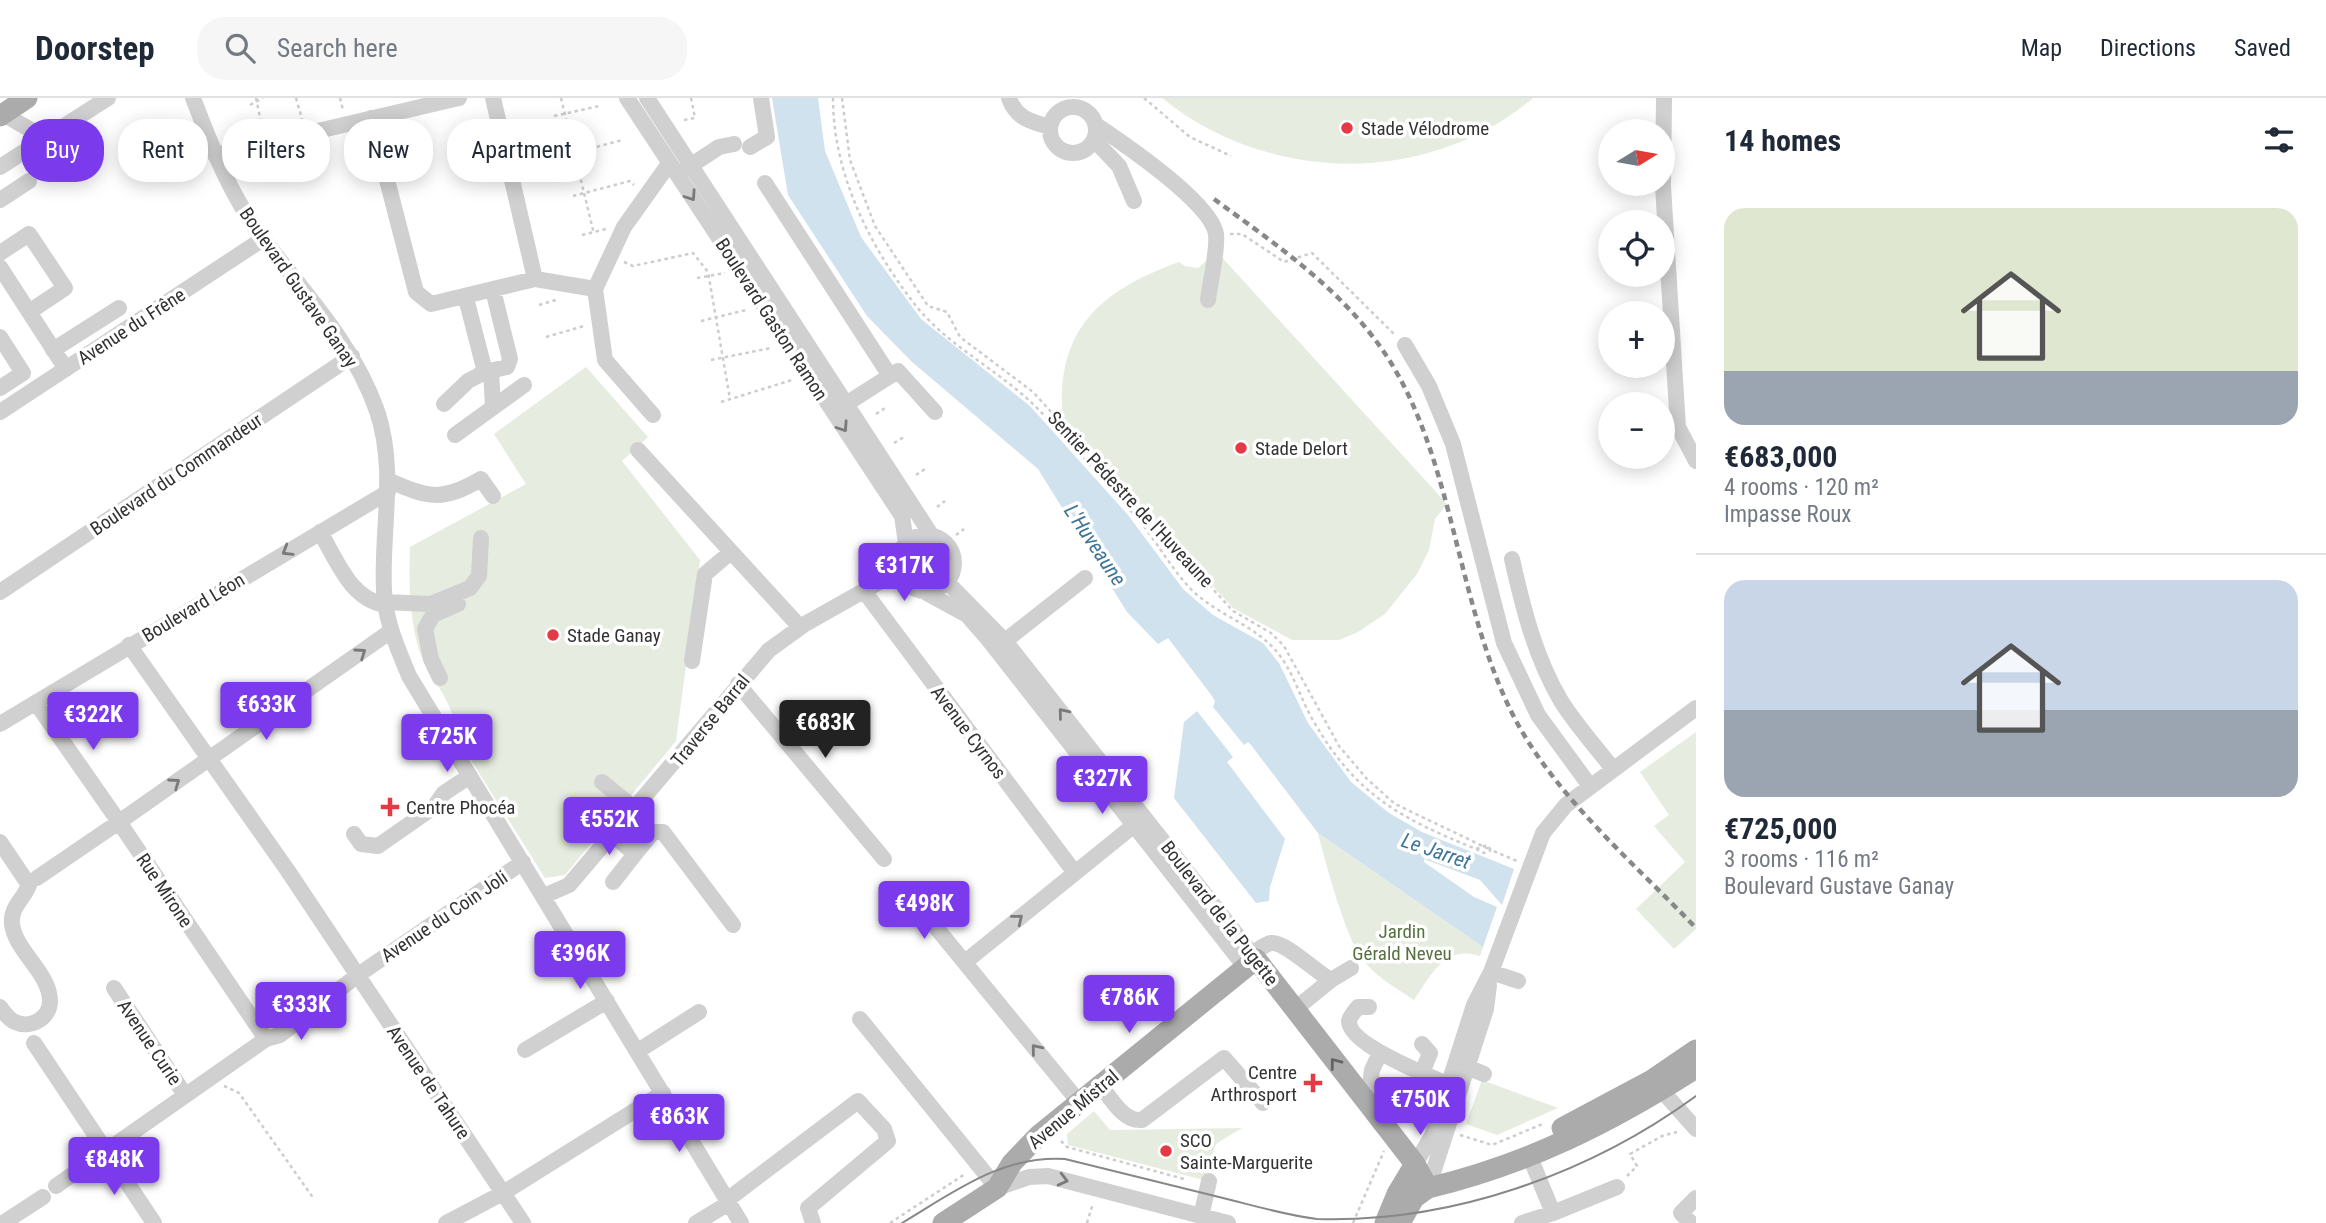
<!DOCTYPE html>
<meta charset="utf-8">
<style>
:root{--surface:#fff;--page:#f6f6f7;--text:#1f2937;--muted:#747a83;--line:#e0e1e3;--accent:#7c3aed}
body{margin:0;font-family:"Roboto Condensed",sans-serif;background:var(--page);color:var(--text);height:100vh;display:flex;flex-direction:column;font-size:26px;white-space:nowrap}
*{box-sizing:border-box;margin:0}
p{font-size:23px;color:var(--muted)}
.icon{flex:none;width:38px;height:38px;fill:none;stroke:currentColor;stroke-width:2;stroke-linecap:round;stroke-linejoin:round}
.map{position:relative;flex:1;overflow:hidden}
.sheet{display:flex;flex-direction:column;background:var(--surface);width:630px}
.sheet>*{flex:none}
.hud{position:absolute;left:21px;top:21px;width:665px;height:63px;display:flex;gap:14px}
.needle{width:46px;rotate:79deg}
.fabs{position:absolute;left:1598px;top:21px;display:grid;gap:14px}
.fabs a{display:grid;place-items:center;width:77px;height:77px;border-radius:50%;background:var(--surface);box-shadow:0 4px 18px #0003;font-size:35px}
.price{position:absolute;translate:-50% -60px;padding:0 16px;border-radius:7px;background:var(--accent);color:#fff;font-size:23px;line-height:46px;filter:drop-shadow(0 2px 4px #0008)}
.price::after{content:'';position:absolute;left:50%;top:42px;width:21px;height:16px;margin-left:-10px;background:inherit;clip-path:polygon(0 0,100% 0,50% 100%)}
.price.active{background:#222;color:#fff}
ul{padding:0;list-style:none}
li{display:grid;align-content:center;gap:14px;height:371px;padding:0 28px}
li+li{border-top:2px solid var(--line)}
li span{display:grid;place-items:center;height:217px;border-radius:21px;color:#555}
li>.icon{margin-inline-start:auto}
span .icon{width:126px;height:126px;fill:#fffc;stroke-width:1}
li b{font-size:30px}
h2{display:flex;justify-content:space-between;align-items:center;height:84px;padding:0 28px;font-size:30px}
.tag{padding:0 24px;border-radius:28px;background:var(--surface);box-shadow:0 4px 18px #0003;font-size:24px;line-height:63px}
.tag.active{background:var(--accent);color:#fff}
header{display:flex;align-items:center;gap:42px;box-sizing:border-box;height:98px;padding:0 35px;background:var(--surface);border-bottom:2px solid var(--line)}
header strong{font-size:33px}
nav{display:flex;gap:38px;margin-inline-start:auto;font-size:24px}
.search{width:490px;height:63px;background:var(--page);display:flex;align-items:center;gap:18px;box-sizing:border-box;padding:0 24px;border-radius:28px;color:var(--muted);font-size:26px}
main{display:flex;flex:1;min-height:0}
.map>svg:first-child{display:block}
.green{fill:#e6ecdf}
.water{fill:#cfe2ee}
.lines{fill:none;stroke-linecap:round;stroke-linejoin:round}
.path{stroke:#cdcdcd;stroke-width:2.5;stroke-dasharray:3.5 3.5;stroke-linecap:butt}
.minor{stroke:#d0d0d0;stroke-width:16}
.major{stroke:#ababab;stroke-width:21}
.tram{stroke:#888;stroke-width:2}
.rail{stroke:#888;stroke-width:4.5;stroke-dasharray:7 5;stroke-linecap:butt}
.oneway{stroke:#7a7a7a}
.oneway2{stroke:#636363}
.poi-dot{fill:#e63946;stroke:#fff;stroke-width:2.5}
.labels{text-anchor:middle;stroke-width:7;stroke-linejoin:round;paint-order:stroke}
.poi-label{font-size:19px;fill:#333;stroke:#fff;text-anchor:start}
.street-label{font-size:19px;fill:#333;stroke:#fff}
.park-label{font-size:19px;fill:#56703f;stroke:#fff}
.water-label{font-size:21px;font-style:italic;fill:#3f7597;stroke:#fff}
</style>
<header>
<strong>Doorstep</strong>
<div class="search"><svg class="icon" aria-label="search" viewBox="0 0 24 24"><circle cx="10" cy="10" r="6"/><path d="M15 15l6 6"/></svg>Search here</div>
<nav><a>Map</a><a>Directions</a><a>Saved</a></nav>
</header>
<main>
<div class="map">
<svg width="1696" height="1125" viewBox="0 0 1696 1125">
<rect width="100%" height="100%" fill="#fff"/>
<!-- green -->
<path class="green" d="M 1162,0 L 1533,0 C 1427,89 1268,86 1162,0 Z
M 1217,154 L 1447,406 L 1435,421 L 1429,452 L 1417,476 L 1385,516 L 1358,534 L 1339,542 L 1292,542 L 1233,510 L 1063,324 C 1054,233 1099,193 1179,164 L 1185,168 L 1198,170 Z
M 586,269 L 648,339 L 622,363 L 700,462 L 676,643 L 565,777 L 545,780 L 454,635 C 458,606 427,579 419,552 C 409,518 409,484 410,449 L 526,386 L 494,336 Z
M 1696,634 L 1696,831 L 1674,851 L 1636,811 L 1685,764 L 1654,728 L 1669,717 L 1640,674 Z
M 1318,735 L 1483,849 L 1480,858 C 1445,846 1430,878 1414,902 C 1396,890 1376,879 1363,862 C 1346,841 1325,763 1318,735 Z
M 1482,982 L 1558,1010 L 1497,1037 L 1466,1026 Z
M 1094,1013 L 1110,1032 L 1242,1030 L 1216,1046 L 1204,1082 L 1068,1047 L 1067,1036 Z"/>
<!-- water -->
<path class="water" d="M 772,0 L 818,0 L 825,53 L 861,139 L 921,221 L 1030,308 L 1128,417 L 1183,491 L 1213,517 L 1263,545 L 1279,565 L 1308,625 L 1351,684 L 1389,715 L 1422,734 L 1514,771 L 1502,807 L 1480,782 L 1424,761 L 1424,764 L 1474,799 L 1497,809 L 1483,849 L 1318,735 L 1251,647 L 1248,644 L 1244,647 L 1213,609 L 1215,603 L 1212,598 L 1168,540 L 1158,546 L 1127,514 L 1038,371 L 911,263 L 867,218 L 788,97 Z
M 1197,613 L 1233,659 L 1227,664 L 1285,741 L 1270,789 L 1269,803 L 1256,805 L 1174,700 L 1184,624 Z"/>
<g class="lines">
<!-- path -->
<path class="path" d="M 256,0 L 262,29
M 296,0 L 302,21
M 340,0 L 343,12
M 561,0 L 594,136
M 833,0 C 833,76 870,149 916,208 C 951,251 1003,274 1041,314 C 1073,349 1106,384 1137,420 C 1155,441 1169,467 1188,488 C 1213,516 1253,525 1277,554 C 1294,574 1300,601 1314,624 C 1356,697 1400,720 1476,751 L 1487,747 L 1491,752 L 1517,763
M 842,0 L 850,62 L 875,128 L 928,208 L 947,214 L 960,239 L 1033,294 L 1233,513 L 1271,535 L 1284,548 L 1339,648 L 1367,681 L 1395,706 L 1491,752
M 1144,0 L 1190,39 L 1231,58
M 250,7 L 263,0
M 554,18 L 599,8
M 684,22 L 695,20 L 691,0
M 563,58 L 622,42
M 573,98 L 630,83 L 634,87
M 1230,136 L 1242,136 L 1284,164 L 1312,155 L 1396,238
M 582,137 L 606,131
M 624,164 L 633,168 L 693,155 L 708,174 L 730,301
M 697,180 L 725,175
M 539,207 L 559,201
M 701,223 L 746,212
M 546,239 L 584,228
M 711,262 L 771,250
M 721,304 L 792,282
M 876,316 L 885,310
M 894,345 L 904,339
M 916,377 L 925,371
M 937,409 L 945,403
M 956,437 L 964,431
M 1476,751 L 1484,755 L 1491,752
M 224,988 L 239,995 L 314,1101
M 1385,994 L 1422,1020
M 1460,1037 L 1492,1047 L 1545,1025
M 1061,1043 L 1067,1049 L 1184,1081
M 1627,1078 L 1637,1068 L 1630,1056 L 1662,1038 L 1677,1034
M 890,1125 L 965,1076
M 1087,1125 L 1093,1105
M 1353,1125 L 1384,1053"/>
<!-- minor -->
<path class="minor" d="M 193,0 C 212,50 231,99 264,142 C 306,197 354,247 377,313 C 397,372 381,432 384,492 C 385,523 398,551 409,578 L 741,1125
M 493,0 L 535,181
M 627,0 L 902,418 L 906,445
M 647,0 L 932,438
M 1009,0 C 1016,20 1031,24 1050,29
M 1664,0 L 1663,88 L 1678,329 L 1696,363
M1050 32a23 23 0 1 1 46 0a23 23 0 1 1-46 0Z
M 3,16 L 45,40
M 371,20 L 416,194 L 431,206 L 535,181 L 595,191 L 624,129 L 666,70
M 1096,27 C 1123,45 1211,105 1216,136 C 1218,153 1210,184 1208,202
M 1094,42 L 1119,68 L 1134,103
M 750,49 L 767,39 L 761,0
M 215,57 L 459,0
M 0,69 L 108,0
M 684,72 L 719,49 L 734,46
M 765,85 L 890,278 L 846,306
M 0,102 L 29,83
M 0,155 L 29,136 L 65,190 L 29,214
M 0,169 L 66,271
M 595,191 L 605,262 L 653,317
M 466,200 L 485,274 L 507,269 L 510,261 L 493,192
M 0,239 L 23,275 L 0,290
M 1405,247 L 1429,288 L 1453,346 L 1504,545 L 1538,617 L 1590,688
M 53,252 L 119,210
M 491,273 L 493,309
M 890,278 L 898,273 L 935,314
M 444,306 L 468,283 L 485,274
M 0,314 L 263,141
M 455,337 L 524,287
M 638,352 L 800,529
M 388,382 C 428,400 442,404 481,381 L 493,398
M 320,434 C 337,462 350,501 385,507
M898 465a28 28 0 1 1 56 0a28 28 0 1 1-56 0Z
M 1512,461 C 1523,510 1535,559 1561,603 C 1576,627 1596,649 1613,671
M 947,484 L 1005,543 L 1256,861
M 864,493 L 1075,775
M 923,493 L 967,517 L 988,541 L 1246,870
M 0,494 L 352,258
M 385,504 L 431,506 L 470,490 L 479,478 L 481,440
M 997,542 L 1005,543 L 1085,480
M 129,547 L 288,773 L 523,1125
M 692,563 L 705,476 L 731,454
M 440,580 L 431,561 L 425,531 L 433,517 L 458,506
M 738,586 L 884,761
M 36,605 L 119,724 L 391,533
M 0,626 L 388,394
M 602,684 L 635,711
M 354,736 L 361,746 L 378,748 L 434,709 L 444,695 L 470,678
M 613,737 L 635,756 L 653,734 L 663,734 L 733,827
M 0,744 L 29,787 C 24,801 10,809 12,826 C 15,853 50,875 50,903 C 50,921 30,931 15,924 C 8,921 4,914 0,909
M 37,780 L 119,724 L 266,941
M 613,784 L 635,756
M 544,798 L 569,787 L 769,552 L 805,526 L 899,473
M 911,799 L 1079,1004
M 1252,856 C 1258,852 1265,846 1271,845 C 1285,843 1317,875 1331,882 L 1351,870
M 965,864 L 1133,728
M 1491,874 L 1518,883
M 114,890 L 185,997
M 1369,909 L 1358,909 C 1355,913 1350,918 1349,923 C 1348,946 1429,978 1447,986
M 1294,912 L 1331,882
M 860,921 L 997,1090 L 1029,1079 L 1048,1078 L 1228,1125
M 34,945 L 154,1125
M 1422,946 L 1430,955 L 1422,975
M 525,952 L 607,903
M 638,953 L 699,914
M 1467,969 L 1484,976
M 1656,986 L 1696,1031
M 1100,987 C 1111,1000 1123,1024 1142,1022 L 1224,960 L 1263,1005
M 1367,1007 L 1372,972 L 1380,955
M 1530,1059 L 1553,1115 L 1617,1089
M 1415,1066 L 1432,1038 L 1474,907 L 1491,874 L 1543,735 L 1566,707 L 1696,610
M 56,1088 L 266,941 L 280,937 L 358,877 L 523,764
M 1428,1090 L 1486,911 L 1489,887
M 727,1102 L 858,1003 L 884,1031 L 888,1043 L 808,1110 L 813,1125
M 1201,1119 L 1209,1083
M 3,1125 L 43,1099
M 446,1125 L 503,1095 L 663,995
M 696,1125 L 729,1105
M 1522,1125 L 1553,1115
M 1691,1125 L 1681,1115 L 1696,1100"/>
<!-- major -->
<path class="major" d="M 0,18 L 27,0
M 1562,1030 L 1652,982 L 1696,952
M 943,1125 L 997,1090 L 1012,1065 L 1038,1038 L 1256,861 L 1415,1066 L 1428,1090
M 1385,1125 L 1397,1096 L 1415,1066
M 1400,1125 L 1414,1100 L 1428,1090 C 1528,1066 1610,1025 1696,970"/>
<!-- tram -->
<path class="tram" d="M 902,1125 C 954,1094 1002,1057 1065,1061 C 1116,1074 1168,1086 1219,1099 C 1252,1107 1284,1117 1317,1121 C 1452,1125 1589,1076 1696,998"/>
<!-- rail -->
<path class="rail" d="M 1214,101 C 1271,143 1330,183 1373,239 C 1453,341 1453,496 1511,613 C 1551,695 1634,765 1696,830"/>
</g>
<!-- one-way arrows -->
<defs><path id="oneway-chevron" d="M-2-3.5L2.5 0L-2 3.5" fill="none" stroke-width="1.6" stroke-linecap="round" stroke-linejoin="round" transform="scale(1.75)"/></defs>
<g class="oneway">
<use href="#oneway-chevron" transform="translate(691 98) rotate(56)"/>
<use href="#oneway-chevron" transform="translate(843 329) rotate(56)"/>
<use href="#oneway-chevron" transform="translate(287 453) rotate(149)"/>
<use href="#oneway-chevron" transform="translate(361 555) rotate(-35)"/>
<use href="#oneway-chevron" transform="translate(1063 615) rotate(-129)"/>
<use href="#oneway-chevron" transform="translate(175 685) rotate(-35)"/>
<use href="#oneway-chevron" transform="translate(1018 821) rotate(-39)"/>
<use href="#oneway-chevron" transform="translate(1036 951) rotate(-129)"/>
<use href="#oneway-chevron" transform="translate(1063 1082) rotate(14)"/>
</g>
<use class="oneway2" href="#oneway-chevron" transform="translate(1335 965) rotate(-127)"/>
<!-- markers -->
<g class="poi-dot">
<circle cx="1347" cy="30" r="7"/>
<circle cx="1241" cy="350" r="7"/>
<circle cx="553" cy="537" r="7"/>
<path d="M386.5 698.5h7v7h7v7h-7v7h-7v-7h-7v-7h7z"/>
<path d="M1309.5 974.5h7v7h7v7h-7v7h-7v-7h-7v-7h7z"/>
<circle cx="1166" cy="1053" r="7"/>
</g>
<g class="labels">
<!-- poi labels -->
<g class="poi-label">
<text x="1361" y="37">Stade Vélodrome</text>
<text x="1255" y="357">Stade Delort</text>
<text x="567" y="544">Stade Ganay</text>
<text x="406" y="716">Centre Phocéa</text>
<text x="1297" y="981" text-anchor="end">Centre<tspan x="1297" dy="22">Arthrosport</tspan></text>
<text x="1180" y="1049">SCO<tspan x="1180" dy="22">Sainte-Marguerite</tspan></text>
</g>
<!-- street labels -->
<g class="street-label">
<text transform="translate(299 189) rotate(55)" y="7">Boulevard Gustave Ganay</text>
<text transform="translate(772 221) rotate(57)" y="7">Boulevard Gaston Ramon</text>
<text transform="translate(131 228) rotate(-33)" y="7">Avenue du Frêne</text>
<text transform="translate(176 376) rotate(-34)" y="7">Boulevard du Commandeur</text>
<text transform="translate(1131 401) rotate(47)" y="7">Sentier Pédestre de l'Huveaune</text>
<text transform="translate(193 509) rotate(-31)" y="7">Boulevard Léon</text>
<text transform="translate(710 622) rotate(-51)" y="7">Traverse Barral</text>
<text transform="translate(969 634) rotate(53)" y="7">Avenue Cyrnos</text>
<text transform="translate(165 792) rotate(56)" y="7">Rue Mirone</text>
<text transform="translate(1220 815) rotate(52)" y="7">Boulevard de la Pugette</text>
<text transform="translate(444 818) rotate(-34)" y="7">Avenue du Coin Joli</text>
<text transform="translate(150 944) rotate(56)" y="7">Avenue Curie</text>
<text transform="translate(429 984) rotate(56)" y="7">Avenue de Tahure</text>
<text transform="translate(1073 1011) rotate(-40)" y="7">Avenue Mistral</text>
</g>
<!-- park labels -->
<g class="park-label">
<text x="1402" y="840">Jardin<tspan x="1402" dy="22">Gérald Neveu</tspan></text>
</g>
<!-- water labels -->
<g class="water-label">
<text transform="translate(1095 447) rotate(56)" y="7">L'Huveaune</text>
<text transform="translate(1436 753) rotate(19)" y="7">Le Jarret</text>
</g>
</g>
</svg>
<div class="fabs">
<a><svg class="needle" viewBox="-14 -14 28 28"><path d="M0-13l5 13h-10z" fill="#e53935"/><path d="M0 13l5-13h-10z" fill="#747a83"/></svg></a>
<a><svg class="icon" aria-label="locate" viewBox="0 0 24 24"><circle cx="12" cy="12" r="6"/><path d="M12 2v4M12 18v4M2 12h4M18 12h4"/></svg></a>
<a>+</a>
<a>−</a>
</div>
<b class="price" style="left:904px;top:505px">€317K</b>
<b class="price" style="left:266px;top:644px">€633K</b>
<b class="price" style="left:93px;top:654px">€322K</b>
<b class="price active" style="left:825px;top:662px">€683K</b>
<b class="price" style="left:447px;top:676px">€725K</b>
<b class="price" style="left:1102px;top:718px">€327K</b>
<b class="price" style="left:609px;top:759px">€552K</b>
<b class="price" style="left:924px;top:843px">€498K</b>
<b class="price" style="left:580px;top:893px">€396K</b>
<b class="price" style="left:1129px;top:937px">€786K</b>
<b class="price" style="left:301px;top:944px">€333K</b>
<b class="price" style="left:1420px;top:1039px">€750K</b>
<b class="price" style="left:679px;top:1056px">€863K</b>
<b class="price" style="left:114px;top:1099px">€848K</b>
<div class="hud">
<a class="tag active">Buy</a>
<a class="tag">Rent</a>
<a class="tag">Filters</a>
<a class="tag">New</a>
<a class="tag">Apartment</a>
</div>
</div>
<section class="sheet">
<h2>14 homes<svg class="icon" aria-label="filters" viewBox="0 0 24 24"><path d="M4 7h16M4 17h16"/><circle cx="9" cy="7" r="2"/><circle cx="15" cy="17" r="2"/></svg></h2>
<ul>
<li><span style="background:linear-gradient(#dfe7d0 75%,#9aa5b1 0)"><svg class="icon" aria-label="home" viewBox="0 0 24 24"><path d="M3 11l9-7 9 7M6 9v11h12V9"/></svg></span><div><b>€683,000</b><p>4 rooms · 120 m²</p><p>Impasse Roux</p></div></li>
<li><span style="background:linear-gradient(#c9d6e8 60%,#9aa5b1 0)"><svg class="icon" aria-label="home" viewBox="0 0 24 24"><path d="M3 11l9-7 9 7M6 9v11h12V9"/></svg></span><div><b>€725,000</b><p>3 rooms · 116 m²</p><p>Boulevard Gustave Ganay</p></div></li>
</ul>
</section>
</main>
